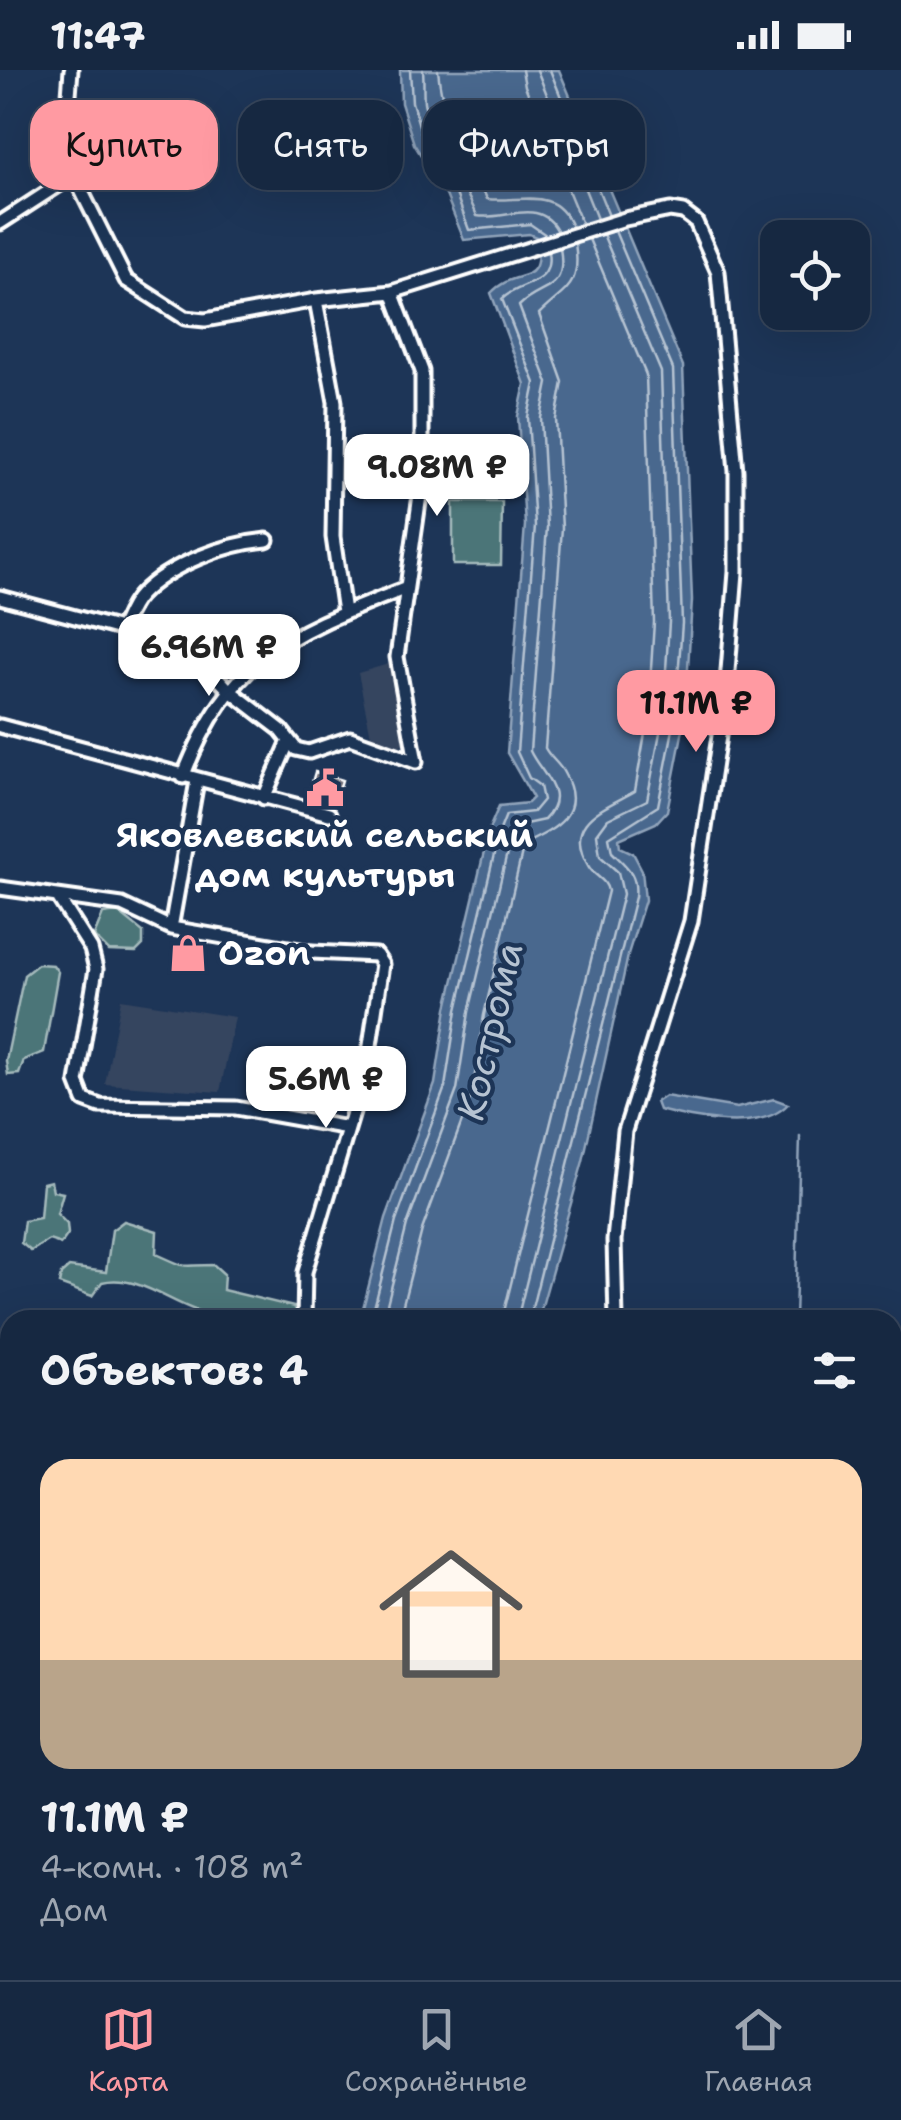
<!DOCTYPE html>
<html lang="ru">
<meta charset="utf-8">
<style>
:root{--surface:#162841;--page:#1f3048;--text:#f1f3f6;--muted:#9ea6b1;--line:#35445a;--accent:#ff9aa2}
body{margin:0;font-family:"Shantell Sans",sans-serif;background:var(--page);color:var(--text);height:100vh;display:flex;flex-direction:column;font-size:38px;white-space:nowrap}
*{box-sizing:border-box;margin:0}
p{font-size:32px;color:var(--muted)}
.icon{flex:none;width:55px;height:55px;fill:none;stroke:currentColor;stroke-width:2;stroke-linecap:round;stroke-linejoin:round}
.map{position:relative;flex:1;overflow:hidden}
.details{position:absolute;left:0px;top:1240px;width:902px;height:670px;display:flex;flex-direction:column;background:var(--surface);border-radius:30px 30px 0 0;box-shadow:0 10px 40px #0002,0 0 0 2px var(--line)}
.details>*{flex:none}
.top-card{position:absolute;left:30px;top:30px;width:842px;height:90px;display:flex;gap:20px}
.controls{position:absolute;left:760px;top:150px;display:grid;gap:20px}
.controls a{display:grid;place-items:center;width:110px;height:110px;border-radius:20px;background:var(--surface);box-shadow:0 10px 40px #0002,0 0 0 2px var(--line);font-size:50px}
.price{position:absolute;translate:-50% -85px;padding:0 22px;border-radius:20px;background:#fff;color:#222;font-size:32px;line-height:65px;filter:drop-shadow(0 2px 5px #0008)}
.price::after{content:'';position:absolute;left:50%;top:60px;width:30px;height:22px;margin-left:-15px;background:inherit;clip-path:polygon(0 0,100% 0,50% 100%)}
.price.active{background:var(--accent);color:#111}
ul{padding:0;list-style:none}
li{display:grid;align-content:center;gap:20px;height:530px;padding:0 40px}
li+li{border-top:2px solid var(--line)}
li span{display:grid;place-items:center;height:310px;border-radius:30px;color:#555}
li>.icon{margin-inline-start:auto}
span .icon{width:180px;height:180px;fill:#fffc;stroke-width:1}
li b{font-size:42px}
h2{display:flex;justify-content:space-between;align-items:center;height:120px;padding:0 40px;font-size:42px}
.chip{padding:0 35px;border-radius:30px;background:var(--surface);box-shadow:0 10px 40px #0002,0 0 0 2px var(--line);font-size:35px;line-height:90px}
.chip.active{background:var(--accent);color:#111}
.status{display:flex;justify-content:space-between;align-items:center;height:70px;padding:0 50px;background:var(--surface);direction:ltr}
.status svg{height:28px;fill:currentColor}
.tab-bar{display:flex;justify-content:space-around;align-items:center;height:140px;border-top:2px solid var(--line);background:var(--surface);font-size:28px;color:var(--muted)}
.tab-bar a{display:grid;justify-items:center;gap:5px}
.tab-bar .active{color:var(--accent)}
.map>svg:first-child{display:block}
.built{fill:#34445f}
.green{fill:#4b7478;stroke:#a5babc;stroke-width:2.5}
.water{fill:#48688e;stroke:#91a4bb;stroke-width:2.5}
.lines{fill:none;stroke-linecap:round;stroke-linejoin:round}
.shore{stroke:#b6c3d2;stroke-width:2.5}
.stream{stroke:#91a4bb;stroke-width:2.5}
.building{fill:#696872;stroke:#fff;stroke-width:2.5}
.minor-casing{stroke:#fff;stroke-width:19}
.minor{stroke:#1d3557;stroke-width:11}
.labels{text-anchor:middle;stroke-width:9;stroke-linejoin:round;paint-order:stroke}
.poi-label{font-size:35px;font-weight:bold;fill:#fff;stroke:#1d3557}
.water-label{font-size:38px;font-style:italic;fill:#b6c3d2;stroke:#1d3557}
</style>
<div class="status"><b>11:47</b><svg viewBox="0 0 49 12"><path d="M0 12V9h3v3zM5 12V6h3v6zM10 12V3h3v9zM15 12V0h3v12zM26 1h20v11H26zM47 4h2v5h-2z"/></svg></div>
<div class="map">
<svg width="901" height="1910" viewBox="0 0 901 1910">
<rect width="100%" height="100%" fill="#1d3557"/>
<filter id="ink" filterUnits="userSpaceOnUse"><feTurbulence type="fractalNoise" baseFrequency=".01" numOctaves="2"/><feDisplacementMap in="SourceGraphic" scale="20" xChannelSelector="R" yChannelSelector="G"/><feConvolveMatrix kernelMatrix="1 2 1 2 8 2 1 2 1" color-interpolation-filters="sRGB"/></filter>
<g filter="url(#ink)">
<!-- built -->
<path class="built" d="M 395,592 L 406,673 L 391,679 L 372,671 L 358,603 Z
M 121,929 L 235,947 L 220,1022 L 105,1014 Z"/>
<!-- green -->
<path class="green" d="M 453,432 L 502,432 L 501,495 L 453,495 Z
M 118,842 L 143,862 L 143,875 L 136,882 L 109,881 L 94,866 L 103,844 Z
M 38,894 L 53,895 L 58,902 L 44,982 L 24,990 L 19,1004 L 8,1005 L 6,991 L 24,905 Z
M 51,1111 L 53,1121 L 63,1123 L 57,1144 L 67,1154 L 68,1164 L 61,1174 L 49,1170 L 31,1181 L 21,1173 L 24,1151 L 40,1148 L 43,1113 Z
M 124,1151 L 157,1161 L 156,1184 C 192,1200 176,1195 214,1195 L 224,1204 L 223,1220 L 298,1238 L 299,1250 L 240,1250 L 231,1240 C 224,1241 216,1246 208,1244 C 174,1237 139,1203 102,1212 L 92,1226 L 59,1214 L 61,1204 L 69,1197 L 106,1202 L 112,1160 Z"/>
<!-- water -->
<path class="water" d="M 400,0 L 559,0 L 683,296 L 692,530 L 685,649 L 667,741 L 656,753 L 619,769 L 620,777 L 633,783 L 642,800 L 645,830 L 629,881 L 583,1091 L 538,1250 L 360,1250 L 386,1148 L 435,1014 L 447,938 L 490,757 L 499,736 L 528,733 L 533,728 L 507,683 L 525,455 L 518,346 L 525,314 L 491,223 C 517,195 545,221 536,167 L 529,164 L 464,170 L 446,125 L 414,74 L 401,33 Z
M 665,1026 L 737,1038 L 774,1029 L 788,1034 C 761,1063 694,1049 659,1040 L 656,1032 Z
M 404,1900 L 576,1900 L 577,1910 L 405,1910 Z"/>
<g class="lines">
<!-- shore -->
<path class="shore" d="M 410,0 L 412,32 L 423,69 L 455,121 L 469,160 L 530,154 L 546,165
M 423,0 C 424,10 423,21 424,32 C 430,69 463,109 477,146 C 505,151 541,126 558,162
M 438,0 C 444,62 464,75 487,129 C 520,133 555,115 572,157
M 522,0 L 525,16 L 582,154
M 537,0 L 597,149
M 550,0 L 609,146
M 371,1250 L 396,1151 L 445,1017 L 457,940 L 500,760 L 506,745 L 533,742 L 543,730 L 540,716 L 529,708 L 517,682 L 535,456 L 528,347 L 535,313 L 502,229 C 520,211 554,217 548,182
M 383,1250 L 407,1155 L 457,1020 L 469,942 L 512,763 L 516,756 L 544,750 C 571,723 541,705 530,681 L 547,457 L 541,348 L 548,313 L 519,236 C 541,214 568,223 560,178
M 399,1250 L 422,1160 L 472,1024 L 484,945 L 524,774 C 553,760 588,745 564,703 C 559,693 550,688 545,678 L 562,458 L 556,349 L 563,312 L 539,244 C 565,218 582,218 575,173
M 502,1250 L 608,821 C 606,809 595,807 589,797 C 560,751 606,738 635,721 L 648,646 L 654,552 L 646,305 L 589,169
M 517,1250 L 623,824 L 618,802 L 600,786 L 597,764 L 608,749 L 647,730 L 663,647 L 669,552 L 661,302 L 603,164
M 529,1250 L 635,827 C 638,803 626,796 612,782 L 609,767 L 658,736 L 675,649 L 682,553 L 673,299 L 615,161"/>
<!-- stream -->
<path class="stream" d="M 795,1250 L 800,1066
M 892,1603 L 901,1600
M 892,1718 L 901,1714
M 711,1910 L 711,1900"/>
</g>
<!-- building -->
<path class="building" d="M 315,702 L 342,710 L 335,734 L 308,726 Z"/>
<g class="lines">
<!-- minor casing -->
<g class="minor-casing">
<path id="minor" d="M 71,0 L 69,25 L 79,116 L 126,210 L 185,248 L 205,250 L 316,230 L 392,222 L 625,149 L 670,140 L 683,142 L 696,152 L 718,202 L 736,401 L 736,502 L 727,613 L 691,851 L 625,1061 L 614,1170 L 616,1250
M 0,153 L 77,103
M 316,230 L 335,332 L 333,467 L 344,542
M 0,527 L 169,572 L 197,586 L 229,620 L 281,660 L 296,679 L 309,682 L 350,668 L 416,692 L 397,587 L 422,411 L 422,301 L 392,222
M 121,559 C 126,548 131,534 140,525 C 170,494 225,474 267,470
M 0,656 L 329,744
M 183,707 C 231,584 290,564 404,519
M 197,711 L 171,858 L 312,882 L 376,885 L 382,894 L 367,996 L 305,1202 L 304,1250
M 264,728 L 289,671
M 0,818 L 122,835 L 171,858
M 58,827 L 91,879 L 96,899 L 77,1012 L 84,1030 L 100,1036 L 236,1038 L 348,1058
M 629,1900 L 629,1910"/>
</g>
<!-- minor -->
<use href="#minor" class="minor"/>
</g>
</g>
<!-- icons -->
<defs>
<g id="civic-bare" transform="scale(3)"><path d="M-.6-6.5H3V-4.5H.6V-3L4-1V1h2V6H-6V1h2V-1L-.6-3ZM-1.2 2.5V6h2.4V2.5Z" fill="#ff9aa2" stroke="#1d3557" stroke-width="2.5" paint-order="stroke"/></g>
<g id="shop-bare" transform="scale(3)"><path d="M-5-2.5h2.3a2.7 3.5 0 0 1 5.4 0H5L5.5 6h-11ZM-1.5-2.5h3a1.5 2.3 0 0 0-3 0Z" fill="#ff9aa2" stroke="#1d3557" stroke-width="2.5" paint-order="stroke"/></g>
</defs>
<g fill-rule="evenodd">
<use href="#civic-bare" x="325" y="718"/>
<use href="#shop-bare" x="188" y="883"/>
</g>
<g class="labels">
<!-- poi labels -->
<g class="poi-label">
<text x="325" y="777">Яковлевский сельский<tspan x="325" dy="40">дом культуры</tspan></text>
<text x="218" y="895" text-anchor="start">Ozon</text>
</g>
<!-- water labels -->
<g class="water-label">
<text transform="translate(490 961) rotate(-77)" y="13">Кострома</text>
</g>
</g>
</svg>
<div class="controls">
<a><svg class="icon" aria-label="locate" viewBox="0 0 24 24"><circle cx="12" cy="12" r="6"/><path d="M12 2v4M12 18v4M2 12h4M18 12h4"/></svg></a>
</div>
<b class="price" style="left:437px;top:449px">9.08M ₽</b>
<b class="price" style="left:209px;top:629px">6.96M ₽</b>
<b class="price active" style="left:696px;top:685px">11.1M ₽</b>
<b class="price" style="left:326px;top:1061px">5.6M ₽</b>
<div class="top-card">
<a class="chip active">Купить</a>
<a class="chip">Снять</a>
<a class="chip">Фильтры</a>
</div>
<section class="details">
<h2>Объектов: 4<svg class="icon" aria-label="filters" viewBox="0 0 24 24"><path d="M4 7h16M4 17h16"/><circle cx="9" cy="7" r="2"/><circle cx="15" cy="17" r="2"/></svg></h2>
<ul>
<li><span style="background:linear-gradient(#ffd9b3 65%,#b9a48a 0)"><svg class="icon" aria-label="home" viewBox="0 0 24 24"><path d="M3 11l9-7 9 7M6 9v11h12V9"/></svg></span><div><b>11.1M ₽</b><p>4-комн. · 108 m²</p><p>Дом</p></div></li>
</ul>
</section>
</div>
<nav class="tab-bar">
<a class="active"><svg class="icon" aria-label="map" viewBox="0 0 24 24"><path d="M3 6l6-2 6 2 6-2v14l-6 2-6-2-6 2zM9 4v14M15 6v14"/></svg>Карта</a>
<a><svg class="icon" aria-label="saved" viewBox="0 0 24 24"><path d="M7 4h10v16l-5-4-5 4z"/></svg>Сохранённые</a>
<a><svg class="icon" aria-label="home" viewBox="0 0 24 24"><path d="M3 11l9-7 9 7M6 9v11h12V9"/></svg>Главная</a>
</nav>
